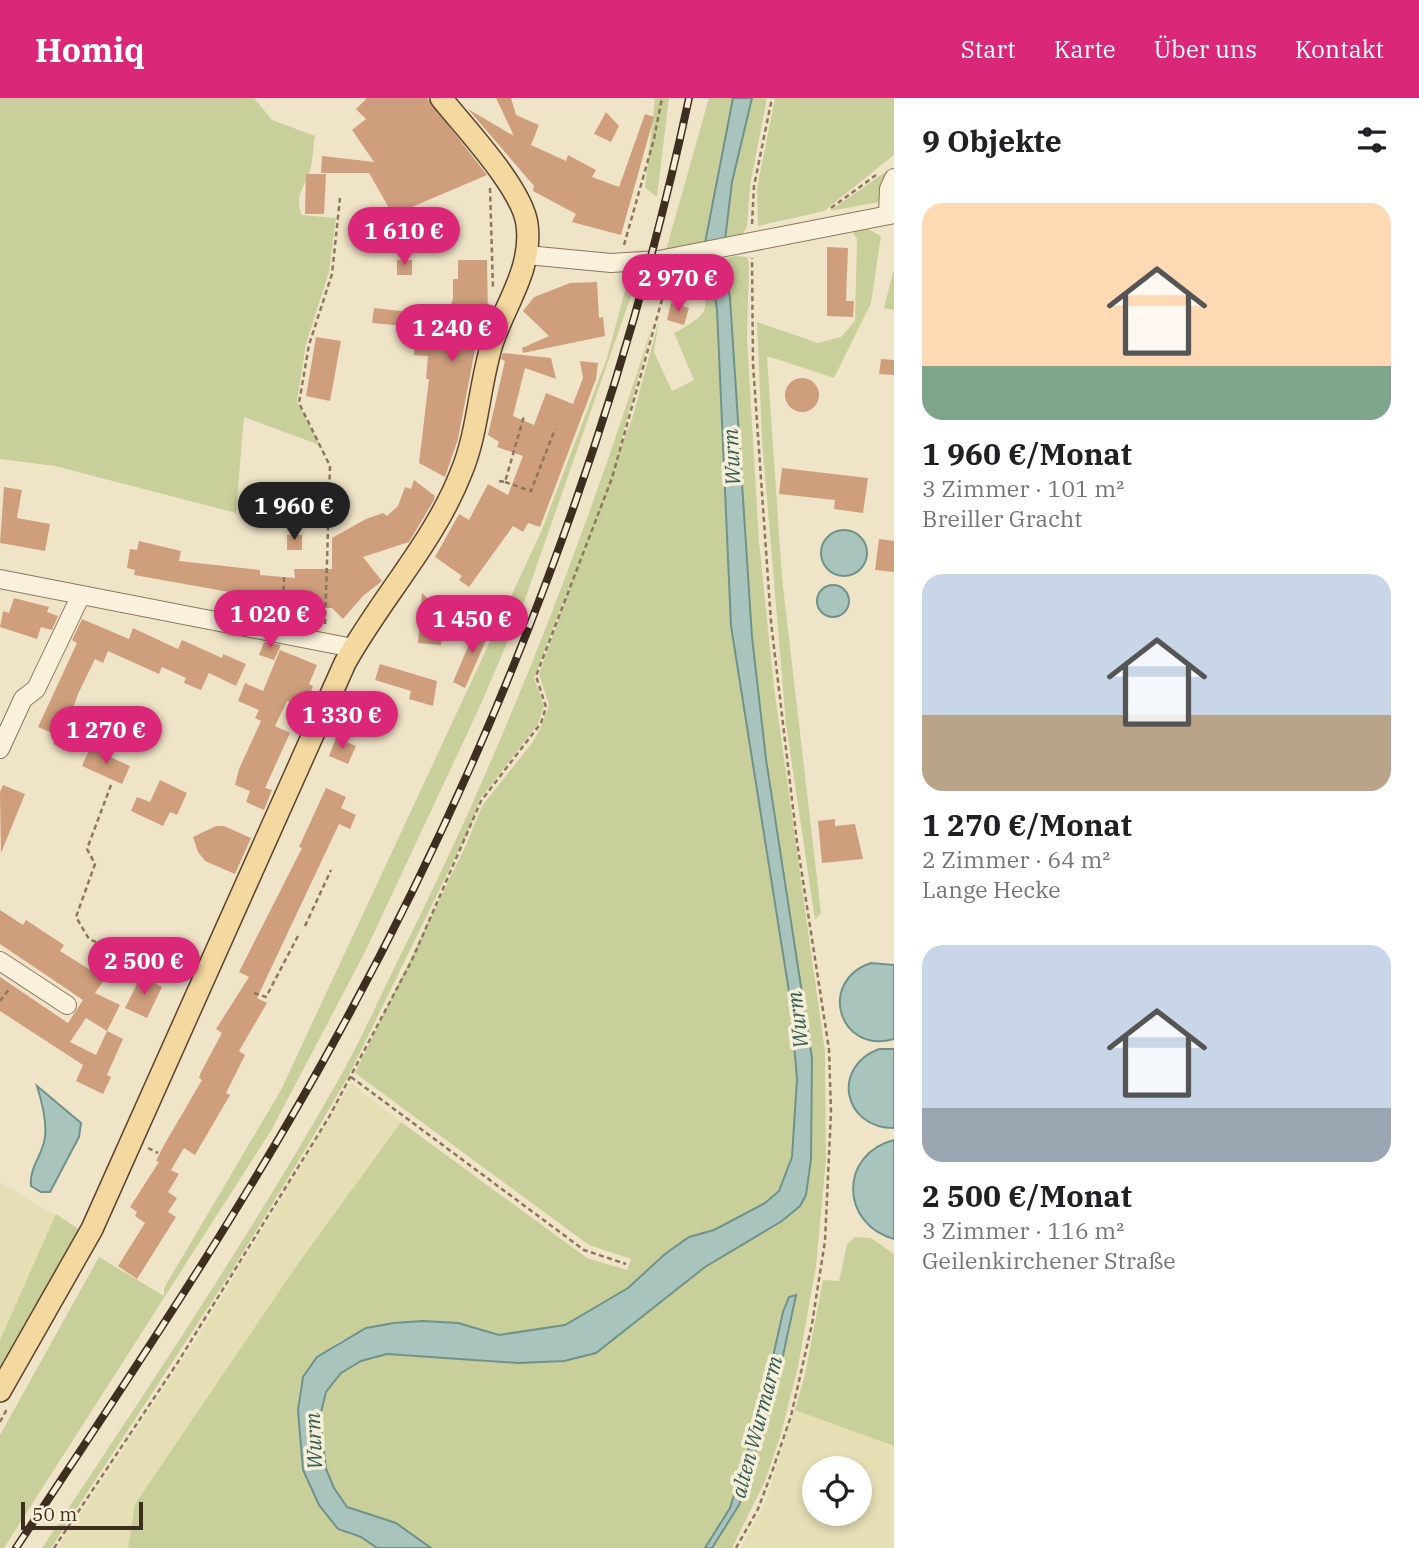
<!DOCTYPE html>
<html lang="de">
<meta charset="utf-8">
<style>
:root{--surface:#fff;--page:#f2f2f2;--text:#202124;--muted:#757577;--accent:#db2777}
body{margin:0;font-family:"IBM Plex Serif",serif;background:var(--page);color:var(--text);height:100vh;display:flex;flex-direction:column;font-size:26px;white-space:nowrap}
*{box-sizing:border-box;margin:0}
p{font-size:23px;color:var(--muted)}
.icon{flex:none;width:38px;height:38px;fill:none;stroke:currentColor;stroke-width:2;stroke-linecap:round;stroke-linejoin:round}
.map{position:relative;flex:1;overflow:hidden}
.sheet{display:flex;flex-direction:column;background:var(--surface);width:525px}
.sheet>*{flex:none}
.tools{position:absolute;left:802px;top:1358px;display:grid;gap:14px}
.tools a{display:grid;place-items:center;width:70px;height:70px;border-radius:50%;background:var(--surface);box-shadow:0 4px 10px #0003;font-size:35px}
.scale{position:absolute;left:21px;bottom:18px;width:122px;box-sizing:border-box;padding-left:7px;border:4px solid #3d2e20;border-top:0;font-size:19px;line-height:24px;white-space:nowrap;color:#3d2e20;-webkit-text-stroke:5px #f7eed8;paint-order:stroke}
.price{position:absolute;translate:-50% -60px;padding:0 16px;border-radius:24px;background:var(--accent);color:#fff;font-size:23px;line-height:46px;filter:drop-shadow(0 2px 4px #0008)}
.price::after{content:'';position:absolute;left:50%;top:42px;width:21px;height:16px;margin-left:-10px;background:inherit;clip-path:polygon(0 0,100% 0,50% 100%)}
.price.selected{background:#222;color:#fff}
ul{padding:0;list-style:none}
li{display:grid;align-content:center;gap:14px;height:371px;padding:0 28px}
li span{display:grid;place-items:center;height:217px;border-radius:21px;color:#555}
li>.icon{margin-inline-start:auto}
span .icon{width:126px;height:126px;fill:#fffc;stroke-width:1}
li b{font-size:30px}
h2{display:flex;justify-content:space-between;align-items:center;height:84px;padding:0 28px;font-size:30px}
header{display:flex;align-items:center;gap:42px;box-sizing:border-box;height:98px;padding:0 35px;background:var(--accent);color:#fff}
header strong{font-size:33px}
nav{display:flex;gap:38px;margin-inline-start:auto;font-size:24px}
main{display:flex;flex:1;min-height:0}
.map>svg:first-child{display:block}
.farmland{fill:#e6deb5;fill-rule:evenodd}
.green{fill:#c9cf9b}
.water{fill:#a9c4bc;stroke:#6f938a;stroke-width:2}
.building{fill:#cf9f7d;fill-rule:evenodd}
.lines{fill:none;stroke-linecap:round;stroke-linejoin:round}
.minor-casing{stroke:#8d765c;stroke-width:20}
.major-casing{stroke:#5b4430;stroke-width:24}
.path{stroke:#8d765c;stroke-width:2.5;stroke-dasharray:5 3.5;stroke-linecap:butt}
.minor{stroke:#faf1dc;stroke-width:18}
.major{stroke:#f3d9a0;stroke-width:21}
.rail-casing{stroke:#3d2e20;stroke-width:8}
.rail{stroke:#f7eed8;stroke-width:5;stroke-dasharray:16;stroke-linecap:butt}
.labels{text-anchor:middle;stroke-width:7;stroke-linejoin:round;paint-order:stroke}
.water-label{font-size:21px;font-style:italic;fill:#2f5d5a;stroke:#f7eed8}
</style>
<header>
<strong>Homiq</strong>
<nav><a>Start</a><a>Karte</a><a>Über uns</a><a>Kontakt</a></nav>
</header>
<main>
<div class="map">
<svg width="894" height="1450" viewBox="0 0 894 1450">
<rect width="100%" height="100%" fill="#f0e4c8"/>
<!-- farmland -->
<path class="farmland" d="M 351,985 L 401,1024 L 297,1167 L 135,1406 L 128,1450 L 58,1450 L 196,1242 Z
M 0,1084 L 80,1132 L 0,1262 Z
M 795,1312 L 894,1348 L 894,1450 L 740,1450 L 764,1408 ZM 814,1370 L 859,1370 L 859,1416 L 814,1416 Z"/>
<!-- green -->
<path class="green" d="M 0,0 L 254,0 L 272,22 L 315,38 C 313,49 313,63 310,73 C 304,91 294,98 302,117 L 336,120 L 329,174 L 306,246 L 297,303 L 320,347 L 244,319 L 236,415 L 55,368 L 0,361 Z
M 655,0 L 669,0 L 657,99 L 645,90 Z
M 709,0 L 733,0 L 705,145 L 666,152 Z
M 752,0 L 767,0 L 750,88 L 747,128 L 741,139 L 725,142 L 732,84 Z
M 775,0 L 894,0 L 894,57 L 824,113 L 758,128 L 757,90 Z
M 888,72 L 879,104 L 830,113 Z
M 851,131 L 868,131 L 881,138 L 871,205 L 834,280 L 767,258 L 782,480 L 821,815 L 815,822 L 786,626 L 762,342 L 757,224 L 818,245 L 841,239 L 855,223 L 857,141 Z
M 735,158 L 747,159 L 749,165 L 747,240 L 759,444 L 774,589 L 825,954 L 826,1062 L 816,1168 L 798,1269 L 780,1339 L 765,1383 L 732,1450 L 712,1450 L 739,1407 L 778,1281 L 795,1198 L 783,1214 L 762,1308 L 730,1410 L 705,1450 L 431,1450 L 396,1425 L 347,1409 L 334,1390 L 326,1371 L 320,1318 L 326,1294 L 341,1275 L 361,1263 L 387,1256 L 518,1265 L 564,1263 L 595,1255 L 705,1169 L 782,1123 L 800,1108 L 806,1097 L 811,1061 L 812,960 L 766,661 L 752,539 L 730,200 L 723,161 Z
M 709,163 L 717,211 L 731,528 L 790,900 L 797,981 L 795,1043 L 787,1075 L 779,1093 L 753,1114 L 714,1132 L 689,1139 L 665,1156 L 628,1190 L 565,1227 L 499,1237 L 458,1225 L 423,1223 L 366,1230 L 339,1244 L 307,1271 L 300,1289 L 298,1312 L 303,1372 L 350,1437 L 361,1439 L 377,1450 L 128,1450 L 135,1406 L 297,1167 L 401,1024 L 587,1160 L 627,1172 L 631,1161 L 589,1147 L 355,975 L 466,747 L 482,708 L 532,645 L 541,629 L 549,607 L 539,576 L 579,463 L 534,580 L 544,608 L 538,626 L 480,701 L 472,725 L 349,977 L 307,1049 L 228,1179 L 51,1450 L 42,1450 C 143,1298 245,1146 335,988 C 359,946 379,901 400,858 C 503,653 585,441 654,222 L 617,358 L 632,321 L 659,222 L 654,254 L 672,293 L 694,282 L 674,235 C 717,212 706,210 699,165 Z
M 893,174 L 894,174 L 894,212 L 884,210 Z
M 629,178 L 638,178 L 523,507 L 481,606 L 366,852 L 272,1031 L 4,1450 L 0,1450 L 0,1337 L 99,1159 L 164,1198 L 164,1190 L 281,992 L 541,434 L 607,260 Z
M 56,1116 L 80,1132 L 0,1273 L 0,1242 Z
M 855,1139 L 871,1140 L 894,1156 L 894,1348 L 795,1312 L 805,1276 L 823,1182 L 839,1183 L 847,1146 Z"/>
<!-- water -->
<path class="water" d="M 733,0 L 752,0 L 732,84 L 725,142 L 705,145 Z
M 723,161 L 730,200 L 752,539 L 766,661 L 812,960 L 811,1061 L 806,1097 L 800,1108 L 782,1123 L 705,1169 L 596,1255 L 564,1263 L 518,1265 L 387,1256 L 361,1263 L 341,1275 L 326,1294 L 320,1318 L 326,1371 L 334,1390 L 347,1409 L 396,1425 L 431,1450 L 377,1450 L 361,1439 L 338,1431 L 319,1407 L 303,1372 L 298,1312 L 303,1279 L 317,1259 L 366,1230 L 394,1225 L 423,1223 L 458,1225 L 499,1237 L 565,1227 L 628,1190 L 665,1156 L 689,1139 L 714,1132 L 765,1105 L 779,1093 L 792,1059 L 797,981 L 790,900 L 731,528 L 717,211 L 709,163 Z
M821 455a23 23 0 1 1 46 0a23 23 0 1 1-46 0Z
M817 503a16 16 0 1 1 32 0a16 16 0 1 1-32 0Z
M 871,865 L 894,867 L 894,941 C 839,957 817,883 871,865 Z
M 879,951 L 894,951 L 894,1030 C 843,1030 831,969 879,951 Z
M 37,988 L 81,1025 L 79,1039 L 50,1094 L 41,1094 L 31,1088 C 29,1069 43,1057 45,1039 C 47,1022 42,1004 37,988 Z
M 894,1042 L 894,1141 C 840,1126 839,1056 894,1042 Z
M 796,1197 L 778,1281 L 739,1407 L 712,1450 L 705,1450 L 730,1410 L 762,1308 L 783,1214 L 789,1199 Z"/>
<!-- building -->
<path class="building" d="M 367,0 L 427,0 L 487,77 L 393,117 L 369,75 L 321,75 L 322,58 L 374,64 L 352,32 L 366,21 L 356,11 Z
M 496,0 L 511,0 L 516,17 L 539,27 L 531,47 L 566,63 L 568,57 L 596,72 L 592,79 L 619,89 L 645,16 L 654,19 L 621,137 L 572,124 L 576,116 L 533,93 L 534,88 L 468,11 L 514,38 Z
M 606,14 L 619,28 L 611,44 L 594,36 Z
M 306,76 L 326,76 L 324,116 L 305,116 Z
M 827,149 L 848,150 L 846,203 L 854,203 L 853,219 L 827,218 Z
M 397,162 L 412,162 L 412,177 L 397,177 Z
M 458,162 L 487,162 L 488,221 L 477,241 L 458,341 L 445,379 L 419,365 L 429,281 L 426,281 L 428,258 L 414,257 L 416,235 L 434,236 L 434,229 L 445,230 L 453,200 L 453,181 L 458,181 Z
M 685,172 L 698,175 L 693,195 L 673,199 L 678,180 L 683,182 Z
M 597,184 L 599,220 L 603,219 L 605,238 L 523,255 L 522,250 L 549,238 L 523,213 L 534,199 L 570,185 Z
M 671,205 L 689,210 L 684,227 L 667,222 Z
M 374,210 L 409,214 L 405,228 L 372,225 Z
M 316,239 L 341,243 L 330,303 L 306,298 Z
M 503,255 L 551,260 L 556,281 L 525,270 L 513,318 L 534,327 L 546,295 L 573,306 L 583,280 L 580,263 L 598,265 L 596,281 L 540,429 L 528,425 L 523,434 L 513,428 L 469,489 L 459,482 L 462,478 L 435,459 L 459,416 L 469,422 L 488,386 L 508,397 L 523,358 L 497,349 L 499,344 L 488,337 L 505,263 L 501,261 Z
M 881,261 L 894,262 L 894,277 L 879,276 Z
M785 297a17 17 0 1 1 34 0a17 17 0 1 1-34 0Z
M 782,370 L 868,380 L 863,415 L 834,411 L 835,402 L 779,396 Z
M 414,382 L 435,398 L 434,402 L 409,444 L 363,459 L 382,483 L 363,498 L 343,521 L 332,510 L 295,510 L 295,501 L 276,510 L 269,509 L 257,506 L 257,499 L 134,477 L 135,472 L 127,470 L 130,451 L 137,452 L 139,443 L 181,453 L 179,463 L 260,472 L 260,477 L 295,480 L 294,471 L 332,471 L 332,440 L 366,421 L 383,415 L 387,418 L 398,408 L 405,389 L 411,391 Z
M 4,389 L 22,392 L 17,420 L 50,426 L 45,453 L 0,445 Z
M 287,437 L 302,437 L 302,452 L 287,452 Z
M 879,441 L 894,443 L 894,474 L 875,472 Z
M 422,495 L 434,506 L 433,530 L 443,531 L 441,547 L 418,545 Z
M 14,500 L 49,509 L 47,514 L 58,518 L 52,532 L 41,529 L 37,541 L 0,529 L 3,513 L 9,515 Z
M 82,521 L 129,541 L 133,530 L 178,551 L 182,542 L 222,560 L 223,556 L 246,566 L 236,588 L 209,575 L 201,592 L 184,585 L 186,580 L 162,569 L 159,576 L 108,553 L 103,565 L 95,561 L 78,596 L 64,636 L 76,641 L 70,654 L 53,646 L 57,637 L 38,629 L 77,545 L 72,542 Z
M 478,525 L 491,531 L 465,590 L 453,584 Z
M 264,544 L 281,547 L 274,562 L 259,557 Z
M 280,552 L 317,567 L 309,586 L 313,588 L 306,607 L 287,603 L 275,628 L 290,635 L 265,690 L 272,692 L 264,712 L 246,704 L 250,693 L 235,687 L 239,671 L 261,623 L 255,620 L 259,612 L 238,603 L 245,585 L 263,593 Z
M 380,566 L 437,583 L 433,608 L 409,601 L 411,593 L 375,582 Z
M 336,640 L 356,648 L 348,666 L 329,658 Z
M 90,650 L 130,668 L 122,686 L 82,668 Z
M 160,682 L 187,695 L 177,717 L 170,714 L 163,728 L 131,713 L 137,699 L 150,704 Z
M 3,687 L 25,696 L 1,755 L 0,694 Z
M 326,690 L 346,699 L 341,710 L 356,717 L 350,731 L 339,726 L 257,900 L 267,905 L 239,953 L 245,957 L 226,995 L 230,997 L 195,1057 L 184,1050 L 171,1072 L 179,1076 L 168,1094 L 177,1100 L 168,1114 L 176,1119 L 137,1181 L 118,1168 L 145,1125 L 135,1118 L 137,1114 L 130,1109 L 159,1064 L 156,1063 L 164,1047 L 202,982 L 199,980 L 201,974 L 222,935 L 216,931 L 249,879 L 239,874 L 302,750 L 299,749 Z
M 835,721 L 835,728 L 855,726 L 863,761 L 822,765 L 818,723 Z
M 216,728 L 224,728 L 251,740 L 235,776 L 205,763 L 198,754 L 193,739 Z
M 0,812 L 23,827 L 26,822 L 64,847 L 60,853 L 105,881 L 95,895 L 120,907 L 107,933 L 123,941 L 107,977 L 111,979 L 103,996 L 76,983 L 83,967 L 0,913 L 0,879 L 68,925 L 83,902 L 0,846 ZM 86,920 L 107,933 L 96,957 L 70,944 Z
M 141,878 L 162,889 L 147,920 L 125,910 Z"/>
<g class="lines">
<!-- minor casing -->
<g class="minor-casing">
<path id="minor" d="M 888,117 L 889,91 L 894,80
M 527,157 L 611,165 L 659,162 L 894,116
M 0,481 L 353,550
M 0,651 L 23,601 L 36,591 L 81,497
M 0,863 L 67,907"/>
</g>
<!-- major casing -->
<g class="major-casing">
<path id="major" d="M 0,1293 L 92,1131 L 345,565 C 381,500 434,444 461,375 C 478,335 479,288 492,246 C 505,206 533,171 527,126 C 522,90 465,30 441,0"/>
</g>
<!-- path -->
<path class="path" d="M 490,90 L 493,191
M 831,110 L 876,77
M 752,126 L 754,88 L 772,0
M 624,147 L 654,41 L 662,0
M 499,383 L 505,384 L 524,318
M 505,384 L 531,393 L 555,331
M 283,518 L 284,478
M 325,526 L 330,368 L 299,305 L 309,247 L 332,176 L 340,100
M 111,687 L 87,751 L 95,766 L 76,819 L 89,841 L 182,883
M 305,828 L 331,772
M 254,895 L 266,899 L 299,836
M 0,903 L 10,890
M 351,979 L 584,1152 L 626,1166
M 148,1050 L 158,1055
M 0,1324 L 7,1311
M 54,1450 L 178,1264 L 329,1019 L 412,862 L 481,703 L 541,625 L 546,609 L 536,578 L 612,380 L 663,198 L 672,177
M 736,1450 L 758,1411 L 773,1371 L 791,1318 L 812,1226 L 825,1143 L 831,1014 L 829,951 L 797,744 L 771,524 L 753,266 L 752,160"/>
<!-- minor -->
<use href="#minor" class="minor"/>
<!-- major -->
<use href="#major" class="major"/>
<!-- rail casing -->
<g class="rail-casing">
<path id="rail" d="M 16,1450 C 129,1279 244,1110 342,929 C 500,640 620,323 689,0"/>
</g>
<!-- rail -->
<use href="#rail" class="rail"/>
</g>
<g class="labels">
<!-- water labels -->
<g class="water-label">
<text transform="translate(732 359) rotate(-93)" y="7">Wurm</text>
<text transform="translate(798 922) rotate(-97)" y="7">Wurm</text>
<text transform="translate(757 1329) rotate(-75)" y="7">alten Wurmarm</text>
<text transform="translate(314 1343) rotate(-93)" y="7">Wurm</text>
</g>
</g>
</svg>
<div class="tools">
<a><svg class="icon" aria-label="locate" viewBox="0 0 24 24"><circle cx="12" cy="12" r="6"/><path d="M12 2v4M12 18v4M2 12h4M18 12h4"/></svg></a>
</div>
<div class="scale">50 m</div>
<b class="price" style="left:404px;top:169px">1 610 €</b>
<b class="price" style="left:678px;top:216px">2 970 €</b>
<b class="price" style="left:452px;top:266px">1 240 €</b>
<b class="price selected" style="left:294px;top:444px">1 960 €</b>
<b class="price" style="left:270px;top:552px">1 020 €</b>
<b class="price" style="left:472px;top:557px">1 450 €</b>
<b class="price" style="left:342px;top:653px">1 330 €</b>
<b class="price" style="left:106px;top:668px">1 270 €</b>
<b class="price" style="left:144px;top:899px">2 500 €</b>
</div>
<section class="sheet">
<h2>9 Objekte<svg class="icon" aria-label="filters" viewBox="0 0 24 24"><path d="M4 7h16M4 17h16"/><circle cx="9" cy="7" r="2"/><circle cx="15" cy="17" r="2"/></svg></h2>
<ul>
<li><span style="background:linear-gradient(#ffd9b3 75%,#7fa58c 0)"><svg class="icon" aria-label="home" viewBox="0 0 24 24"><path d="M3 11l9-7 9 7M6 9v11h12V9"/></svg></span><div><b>1 960 €/Monat</b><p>3 Zimmer · 101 m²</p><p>Breiller Gracht</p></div></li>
<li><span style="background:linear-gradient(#c9d6e8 65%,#b9a48a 0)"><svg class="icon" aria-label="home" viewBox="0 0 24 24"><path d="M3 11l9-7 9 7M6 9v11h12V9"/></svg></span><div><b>1 270 €/Monat</b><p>2 Zimmer · 64 m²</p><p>Lange Hecke</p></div></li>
<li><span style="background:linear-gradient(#c9d6e8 75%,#9aa5b1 0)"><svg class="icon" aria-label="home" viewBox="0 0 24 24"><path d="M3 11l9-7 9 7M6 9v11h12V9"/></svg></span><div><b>2 500 €/Monat</b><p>3 Zimmer · 116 m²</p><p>Geilenkirchener Straße</p></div></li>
</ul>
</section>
</main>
